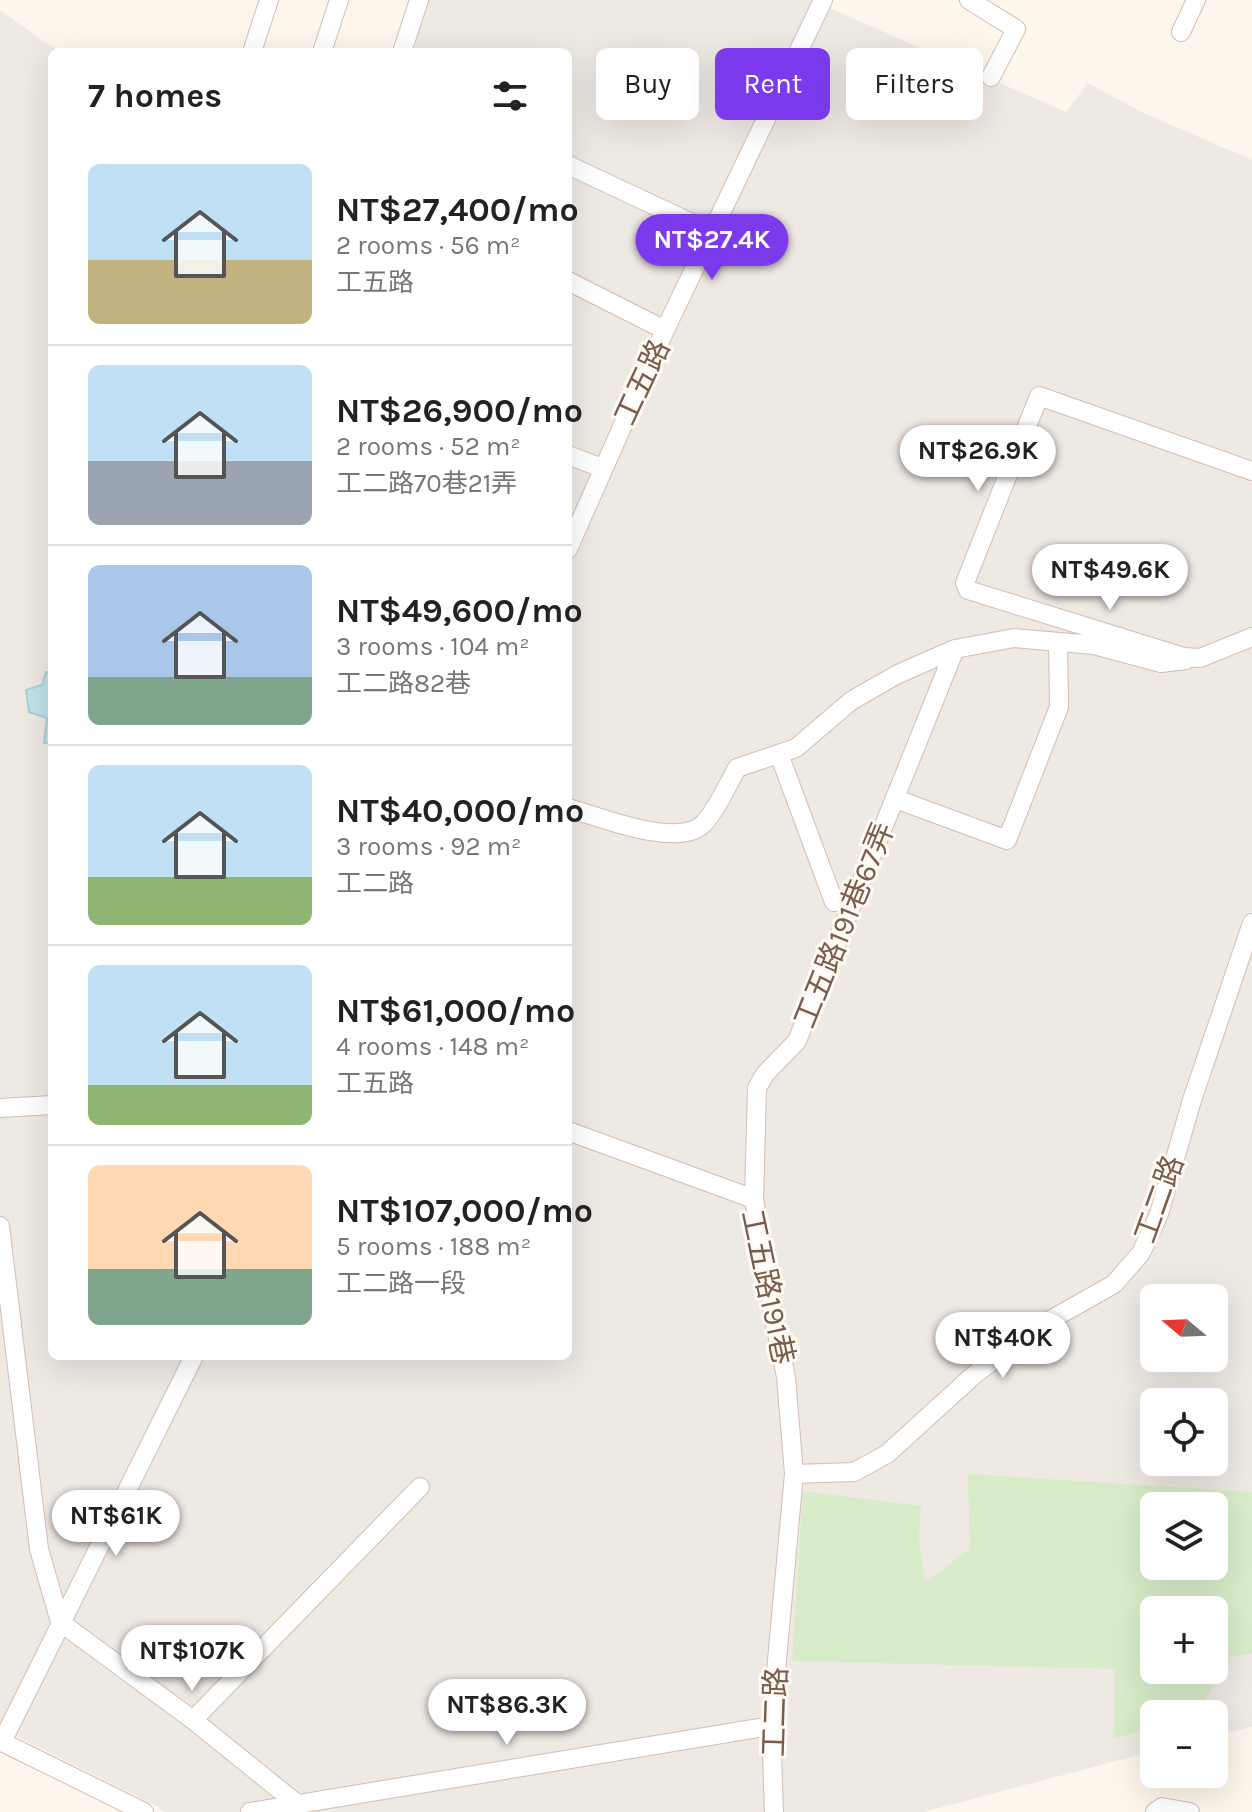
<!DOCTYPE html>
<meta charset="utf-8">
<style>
:root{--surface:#fff;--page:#f6f6f6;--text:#222;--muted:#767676;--line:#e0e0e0;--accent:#7c3aed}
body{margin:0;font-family:Karla,"Noto Sans TC",sans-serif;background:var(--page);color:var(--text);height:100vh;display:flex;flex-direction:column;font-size:30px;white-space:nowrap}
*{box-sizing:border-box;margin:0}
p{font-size:26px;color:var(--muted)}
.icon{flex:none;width:44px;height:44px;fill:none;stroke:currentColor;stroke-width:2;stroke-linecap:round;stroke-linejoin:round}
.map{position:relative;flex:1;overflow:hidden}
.side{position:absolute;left:48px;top:48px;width:524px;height:1312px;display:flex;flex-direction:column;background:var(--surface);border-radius:12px;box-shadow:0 8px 32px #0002}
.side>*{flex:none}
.hud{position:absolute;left:596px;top:48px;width:536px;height:72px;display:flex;gap:16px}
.needle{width:52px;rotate:289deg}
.controls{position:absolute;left:1140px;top:1284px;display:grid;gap:16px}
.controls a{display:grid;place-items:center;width:88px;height:88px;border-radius:12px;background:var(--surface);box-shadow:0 8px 32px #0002;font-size:40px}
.price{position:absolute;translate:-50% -68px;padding:0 18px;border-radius:28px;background:#fff;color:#222;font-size:26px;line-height:52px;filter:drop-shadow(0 2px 4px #0008)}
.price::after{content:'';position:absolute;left:50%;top:48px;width:24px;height:18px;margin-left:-12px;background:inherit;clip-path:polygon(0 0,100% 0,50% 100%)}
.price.on{background:var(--accent);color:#fff}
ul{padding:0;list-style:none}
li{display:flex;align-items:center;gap:24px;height:200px;padding:0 40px}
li+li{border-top:2px solid var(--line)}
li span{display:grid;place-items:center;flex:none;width:224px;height:160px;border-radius:12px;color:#555}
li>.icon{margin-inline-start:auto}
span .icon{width:96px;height:96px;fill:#fffc;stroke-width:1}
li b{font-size:34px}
h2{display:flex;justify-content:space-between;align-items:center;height:96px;padding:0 40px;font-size:34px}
.chip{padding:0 28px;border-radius:12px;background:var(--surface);box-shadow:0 8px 32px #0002;font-size:28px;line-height:72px}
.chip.on{background:var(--accent);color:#fff}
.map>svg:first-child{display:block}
.industrial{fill:#efe9e4;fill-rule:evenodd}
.green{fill:#d8ecc9;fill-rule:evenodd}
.water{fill:#bfe3e8;stroke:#a5d3da;stroke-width:2}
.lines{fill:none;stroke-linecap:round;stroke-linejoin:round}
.minor-casing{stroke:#d1beb0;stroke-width:20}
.minor{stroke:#fff;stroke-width:18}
.labels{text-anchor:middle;stroke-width:6;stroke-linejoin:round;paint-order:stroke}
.street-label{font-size:30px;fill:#7a5c4d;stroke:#fffaf3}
</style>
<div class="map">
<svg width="1252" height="1812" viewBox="0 0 1252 1812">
<rect width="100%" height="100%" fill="#fdf6ec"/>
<!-- industrial -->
<path class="industrial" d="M 418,0 L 811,0 L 1066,112 L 1088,83 L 1143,113 L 1252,160 L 1252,1727 L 1214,1736 L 1214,1714 L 1154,1714 L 1154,1751 L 923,1812 L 164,1812 L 158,1807 L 0,1728 L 0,10 L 59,52 L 52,52 L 52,1356 L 568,1356 L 568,52 L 413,52 L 417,39 L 406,34 ZM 1154,1298 L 1214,1298 L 1214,1358 L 1154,1358 ZM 1154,1402 L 1214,1402 L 1214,1462 L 1154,1462 ZM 1154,1506 L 1214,1506 L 1214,1566 L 1154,1566 ZM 1154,1610 L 1214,1610 L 1214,1670 L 1154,1670 Z"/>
<!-- green -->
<path class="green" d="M 968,1474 L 1252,1492 L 1252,1653 L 1229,1657 L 1198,1713 L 1154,1714 L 1154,1727 L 1114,1739 L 1115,1669 L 792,1661 L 803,1491 L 921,1506 L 919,1539 L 925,1582 L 970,1549 ZM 1154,1506 L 1214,1506 L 1214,1566 L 1154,1566 ZM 1154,1610 L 1214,1610 L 1214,1670 L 1154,1670 Z"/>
<!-- water -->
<path class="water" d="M 46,672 L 52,673 L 52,744 L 44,743 L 47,718 L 29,712 L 26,690 L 42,685 Z"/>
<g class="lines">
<!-- minor casing -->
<g class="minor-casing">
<path id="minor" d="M 969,0 L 1016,29 L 991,77
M 1181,32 L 1196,0
M 252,52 L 269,0
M 322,52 L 339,0
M 402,52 L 419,0
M 568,165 L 713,233
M 568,281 L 665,330
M 568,455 L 602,468
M 1252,471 L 1039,396 L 965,583 L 968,590 L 1184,657 L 1200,658 L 1252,637
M 568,549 L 665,330 L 823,0
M 779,754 L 834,902
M 896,799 L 1007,840 L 1059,707 L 1058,642
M 568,808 C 598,816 681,851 705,822 C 718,807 727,786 737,768 L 796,748 L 851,701 L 896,675 L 955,649 L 1014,638 L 1094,645 L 1161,663 L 1186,660
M 0,1108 L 52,1105
M 568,1131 L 754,1199
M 0,1226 L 39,1549 L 60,1622 L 193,1720 L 296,1803
M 794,1474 L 786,1377 L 774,1320 L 754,1199 L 757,1088 L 765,1074 L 797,1041 L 955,649
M 193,1720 L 420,1487
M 0,1741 L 144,1812
M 2,1742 L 194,1356
M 250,1812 L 771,1726
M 774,1812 L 771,1726 L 794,1474 L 854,1472 L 887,1454 L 975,1374 L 1038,1327 L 1114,1284 L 1141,1253 L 1159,1214 L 1192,1100 L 1252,923
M 1155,1812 L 1162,1807 L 1190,1812"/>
</g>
<!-- minor -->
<use href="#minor" class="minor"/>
</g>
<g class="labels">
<!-- street labels -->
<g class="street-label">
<text transform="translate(642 382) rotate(-65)" y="10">工五路</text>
<text transform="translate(844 925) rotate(-68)" y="10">工五路191巷67弄</text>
<text transform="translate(1159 1199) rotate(-70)" y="10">工二路</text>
<text transform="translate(768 1287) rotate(78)" y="10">工五路191巷</text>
<text transform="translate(775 1712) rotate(-88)" y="10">工二路</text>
</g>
</g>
</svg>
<div class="controls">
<a><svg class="needle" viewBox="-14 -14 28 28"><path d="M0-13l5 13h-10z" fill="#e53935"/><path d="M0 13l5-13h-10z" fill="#767676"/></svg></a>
<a><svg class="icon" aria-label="locate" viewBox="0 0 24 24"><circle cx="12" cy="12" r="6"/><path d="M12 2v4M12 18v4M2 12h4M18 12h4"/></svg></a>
<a><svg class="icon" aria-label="layers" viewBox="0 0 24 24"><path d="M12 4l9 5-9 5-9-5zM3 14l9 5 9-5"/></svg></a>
<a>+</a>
<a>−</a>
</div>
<b class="price on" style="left:712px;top:282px">NT$27.4K</b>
<b class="price" style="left:978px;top:493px">NT$26.9K</b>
<b class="price" style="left:1110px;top:612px">NT$49.6K</b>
<b class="price" style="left:1003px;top:1380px">NT$40K</b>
<b class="price" style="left:116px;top:1558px">NT$61K</b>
<b class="price" style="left:192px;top:1693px">NT$107K</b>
<b class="price" style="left:507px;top:1747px">NT$86.3K</b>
<div class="hud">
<a class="chip">Buy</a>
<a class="chip on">Rent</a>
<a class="chip">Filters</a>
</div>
<section class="side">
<h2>7 homes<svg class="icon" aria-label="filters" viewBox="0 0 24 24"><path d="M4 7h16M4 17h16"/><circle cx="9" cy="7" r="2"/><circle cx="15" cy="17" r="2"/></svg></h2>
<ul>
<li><span style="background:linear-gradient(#bfe0f5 60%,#c2b280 0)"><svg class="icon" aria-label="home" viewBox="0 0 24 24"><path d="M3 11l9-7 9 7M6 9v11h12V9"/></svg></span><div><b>NT$27,400/mo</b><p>2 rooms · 56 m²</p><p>工五路</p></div></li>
<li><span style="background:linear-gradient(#bfe0f5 60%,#9aa5b1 0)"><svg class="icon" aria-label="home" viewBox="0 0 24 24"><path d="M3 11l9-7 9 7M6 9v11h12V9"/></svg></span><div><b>NT$26,900/mo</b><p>2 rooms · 52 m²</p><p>工二路70巷21弄</p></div></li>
<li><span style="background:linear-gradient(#a9c7e8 70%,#7fa58c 0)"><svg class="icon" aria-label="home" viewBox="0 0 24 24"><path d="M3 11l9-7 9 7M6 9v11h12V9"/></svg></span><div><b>NT$49,600/mo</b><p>3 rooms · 104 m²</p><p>工二路82巷</p></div></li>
<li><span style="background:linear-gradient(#bfe0f5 70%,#8fb573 0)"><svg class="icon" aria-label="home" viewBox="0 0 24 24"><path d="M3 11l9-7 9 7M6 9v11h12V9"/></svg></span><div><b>NT$40,000/mo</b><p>3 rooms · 92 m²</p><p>工二路</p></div></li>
<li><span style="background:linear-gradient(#bfe0f5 75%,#8fb573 0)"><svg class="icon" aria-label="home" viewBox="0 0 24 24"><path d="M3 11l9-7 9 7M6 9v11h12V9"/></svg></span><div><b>NT$61,000/mo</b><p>4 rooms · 148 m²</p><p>工五路</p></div></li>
<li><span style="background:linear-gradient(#ffd9b3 65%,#7fa58c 0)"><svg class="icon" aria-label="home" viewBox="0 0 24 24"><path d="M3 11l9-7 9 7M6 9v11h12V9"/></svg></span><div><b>NT$107,000/mo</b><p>5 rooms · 188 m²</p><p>工二路一段</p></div></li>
</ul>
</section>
</div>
